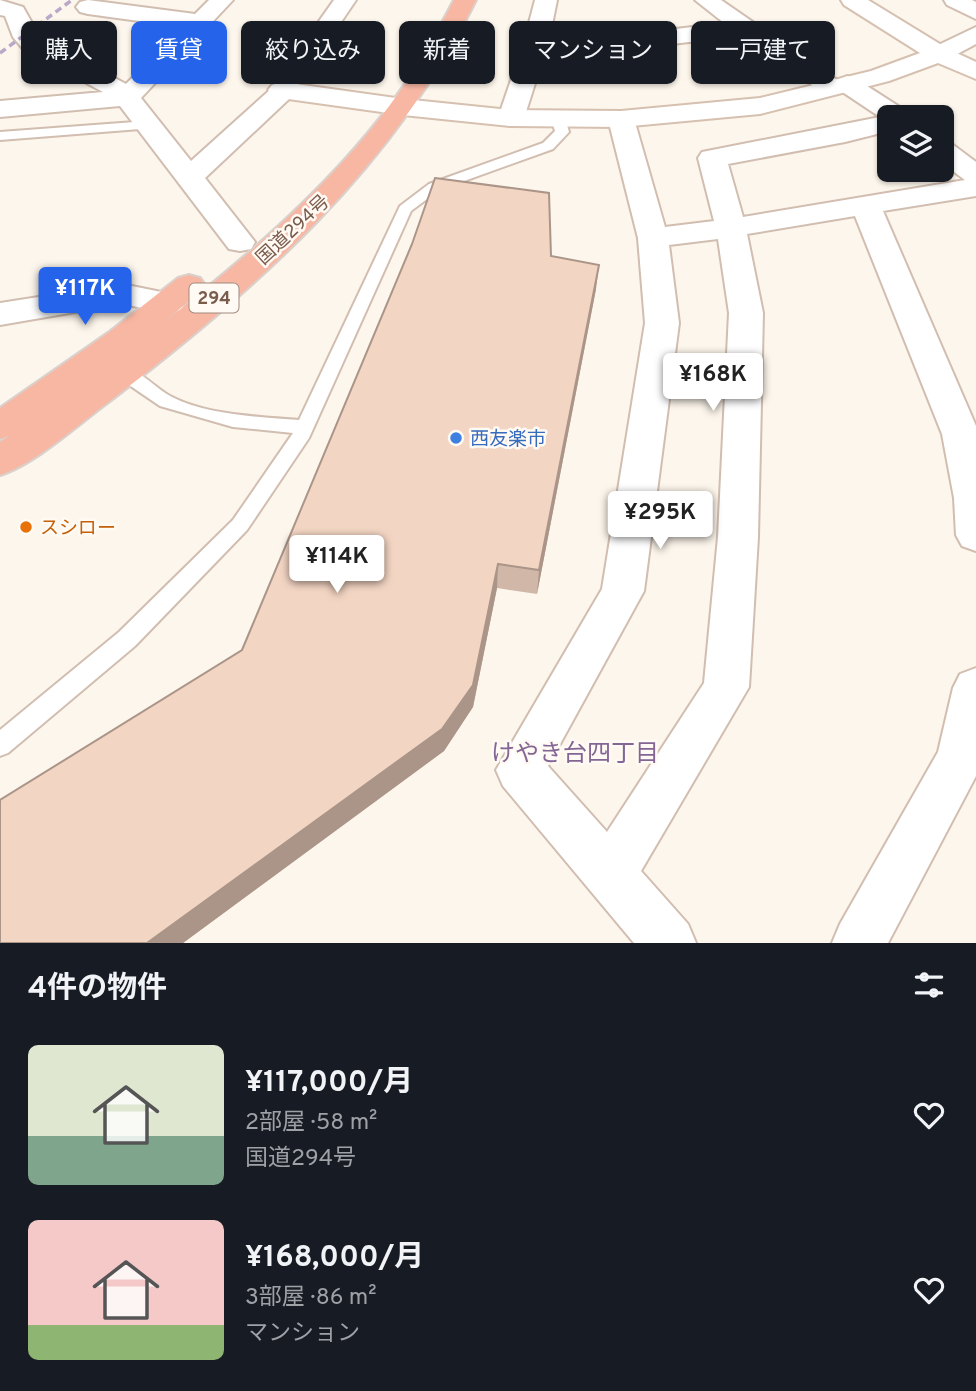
<!DOCTYPE html>
<html lang="ja">
<meta charset="utf-8">
<style>
:root{--surface:#171b24;--page:#20242c;--text:#f1f3f6;--muted:#9ea1a6;--accent:#2563eb}
body{margin:0;font-family:Overpass,"Noto Sans JP",sans-serif;background:var(--page);color:var(--text);height:100vh;display:flex;flex-direction:column;font-size:26px;white-space:nowrap}
*{box-sizing:border-box;margin:0}
p{font-size:23px;color:var(--muted)}
.icon{flex:none;width:38px;height:38px;fill:none;stroke:currentColor;stroke-width:2;stroke-linecap:round;stroke-linejoin:round}
.map{position:relative;height:943px;overflow:hidden}
.panel{display:flex;flex-direction:column;background:var(--surface);flex:1}
.panel>*{flex:none}
.top-card{position:absolute;left:21px;top:21px;width:934px;height:63px;display:flex;gap:14px}
.controls{position:absolute;left:877px;top:105px;display:grid;gap:14px}
.controls a{display:grid;place-items:center;width:77px;height:77px;border-radius:10px;background:var(--surface);box-shadow:0 2px 5px #0004;font-size:35px}
.price{position:absolute;translate:-50% -60px;padding:0 16px;border-radius:7px;background:#fff;color:#222;font-size:23px;line-height:46px;filter:drop-shadow(0 2px 4px #0008)}
.price::after{content:'';position:absolute;left:50%;top:42px;width:21px;height:16px;margin-left:-10px;background:inherit;clip-path:polygon(0 0,100% 0,50% 100%)}
.price.active{background:var(--accent);color:#fff}
ul{padding:0;list-style:none}
li{display:flex;align-items:center;gap:21px;height:175px;padding:0 28px}
li span{display:grid;place-items:center;flex:none;width:196px;height:140px;border-radius:10px;color:#555}
li>.icon{margin-inline-start:auto}
span .icon{width:84px;height:84px;fill:#fffc;stroke-width:1}
li b{font-size:30px}
h2{display:flex;justify-content:space-between;align-items:center;height:84px;padding:0 28px;font-size:30px}
.chip{padding:0 24px;border-radius:10px;background:var(--surface);box-shadow:0 2px 5px #0004;font-size:24px;line-height:63px}
.chip.active{background:var(--accent);color:#fff}
.map>svg:first-child{display:block}
.lines{fill:none;stroke-linecap:round;stroke-linejoin:round}
.lane-casing{stroke:#d1beb0;stroke-width:4}
.street-casing{stroke:#d1beb0;stroke-width:4}
.secondary-casing{stroke:#d6c0b0;stroke-width:4}
.highway-casing{stroke:#dad1cd;stroke-width:4}
.lane{fill:#fff;fill-rule:evenodd}
.street{fill:#fff;fill-rule:evenodd}
.secondary{fill:#fff;fill-rule:evenodd}
.highway{fill:#f7b7a3;fill-rule:evenodd}
.rail{stroke:#b9a8c9;stroke-width:3.5;stroke-dasharray:7 4.5;stroke-linecap:butt}
.wall{fill:#d1b7a8}
.shaded-wall{fill:#aa9588}
.building{fill:#f3d5c3;stroke:#aa9588;stroke-width:2}
.shop-dot{fill:#3f7fe0;stroke:#fffaf3;stroke-width:2.5}
.food-dot{fill:#e8710a;stroke:#fffaf3;stroke-width:2.5}
.labels{text-anchor:middle;stroke-width:5;stroke-linejoin:round;paint-order:stroke}
.shield{fill:#fffaf3;stroke:#a28b7f;stroke-width:2}
.shield-label{font-size:18px;font-weight:bold;fill:#7a5c4d}
.street-label{font-size:19px;fill:#7a5c4d;stroke:#fffaf3}
.shop-label{font-size:19px;fill:#366cbe;stroke:#fffaf3;text-anchor:start}
.food-label{font-size:19px;fill:#c56008;stroke:#fffaf3;text-anchor:start}
.near-neighbourhood-label{font-size:24px;fill:#846695;stroke:#fffaf3}
</style>
<div class="map">
<svg width="976" height="943" viewBox="0 0 976 943">
<rect width="100%" height="100%" fill="#fdf6ec"/>
<g class="lines">
<!-- lane casing -->
<g class="lane-casing">
<path id="lane" d="M 558,114 L 565,118 L 569,132 L 553,149 L 439,190 L 411,211 L 309,438 L 247,530 L 135,646 L 8,753 L 0,756 L 0,730 L 119,632 L 233,520 L 293,433 L 233,427 L 160,406 L 116,376 L 113,372 L 116,368 C 135,363 155,389 172,397 C 207,415 260,417 299,420 L 400,206 L 429,184 L 543,143 L 555,131 L 551,118 Z
M 148,121 L 153,122 L 153,128 L 0,140 L 0,132 Z"/>
</g>
<!-- street casing -->
<g class="street-casing">
<path id="street" d="M 0,0 L 23,7 L 41,39 L 126,84 L 183,27 L 88,14 L 80,12 L 76,7 L 80,2 L 88,0 L 195,14 L 209,0 L 233,0 L 141,98 L 191,161 L 271,89 L 334,0 L 356,0 L 289,99 L 205,178 L 255,242 L 251,249 L 240,251 L 229,249 L 120,106 L 0,117 L 0,101 L 103,92 L 23,49 L 13,37 L 5,16 L 0,15 Z
M 535,0 L 557,0 L 550,35 L 628,35 L 724,23 L 695,0 L 721,0 L 837,80 L 847,76 L 856,79 L 906,111 L 910,117 L 889,117 L 889,131 L 845,142 L 728,164 L 743,217 L 965,180 L 942,163 L 942,142 L 952,144 L 976,162 L 976,196 L 883,211 L 976,426 L 976,551 L 962,546 L 956,535 L 954,498 L 942,434 L 855,216 L 747,234 L 763,313 L 758,537 L 749,687 L 641,871 L 688,924 L 696,943 L 634,943 L 503,786 L 496,770 L 602,589 L 645,323 L 638,238 L 608,119 L 612,113 L 621,111 L 630,113 L 634,119 L 665,227 L 714,221 L 698,158 L 702,152 L 880,117 L 841,91 L 831,95 L 822,92 L 742,36 L 628,49 L 546,49 L 524,118 L 520,124 L 511,126 L 502,124 L 498,118 L 524,42 ZM 718,239 L 729,313 L 718,537 L 704,683 L 607,832 L 548,766 L 644,591 L 679,323 L 669,245 Z
M 944,0 L 972,0 L 976,2 L 976,19 L 947,5 Z
M 976,27 L 976,44 L 948,59 L 939,61 L 930,59 L 927,54 L 930,49 Z
M 122,284 L 181,296 L 185,303 L 181,310 L 169,313 L 122,304 L 0,325 L 0,303 Z
M 976,668 L 976,776 L 888,943 L 832,943 L 840,924 L 938,752 L 953,688 L 960,674 Z"/>
</g>
<!-- secondary casing -->
<g class="secondary-casing">
<path id="secondary" d="M 841,0 L 868,0 L 948,49 L 976,62 L 976,79 L 938,63 L 889,81 L 760,114 L 621,127 L 511,126 L 403,115 L 281,98 L 272,95 L 268,90 L 272,85 L 281,82 L 403,99 L 511,110 L 621,111 L 760,98 L 871,71 L 920,53 L 844,5 Z"/>
</g>
<!-- highway casing -->
<g class="highway-casing">
<path id="highway" d="M 454,0 L 476,0 C 393,169 257,288 110,401 C 80,423 34,465 0,475 L 0,442 L 9,436 L 0,439 L 0,408 L 108,333 L 178,278 L 189,275 L 200,278 L 205,285 L 200,292 L 158,327 C 248,256 340,179 405,84 C 424,57 439,29 454,0 Z"/>
</g>
<!-- lane -->
<use href="#lane" class="lane"/>
<!-- street -->
<use href="#street" class="street"/>
<!-- secondary -->
<use href="#secondary" class="secondary"/>
<!-- highway -->
<use href="#highway" class="highway"/>
<!-- rail -->
<path class="rail" d="M 0,53 L 72,0"/>
</g>
<!-- wall -->
<path class="wall" d="M 596,289 L 537,594 L 497,588 L 473,707 L 444,751 L 183,943 L 0,943 L 242,650 Z"/>
<!-- shaded-wall -->
<path class="shaded-wall" d="M 599,265 L 596,289 L 537,594 L 539,570 Z
M 498,564 L 497,588 L 473,707 L 444,751 L 183,943 L 147,943 Z"/>
<!-- building -->
<path class="building" d="M 435,178 L 549,193 L 551,256 L 599,265 L 539,570 L 498,564 L 473,685 L 442,729 L 147,943 L 0,943 L 0,800 L 242,650 L 412,244 Z"/>
<!-- markers -->
<circle class="shop-dot" cx="456" cy="438" r="7"/>
<circle class="food-dot" cx="26" cy="527" r="7"/>
<g class="labels">
<!-- shield labels -->
<rect class="shield" x="189.5" y="283.5" width="49" height="29" rx="5"/>
<g class="shield-label">
<text x="214" y="304">294</text>
</g>
<!-- street labels -->
<g class="street-label">
<text transform="translate(292 229) rotate(-43)" y="7">国道294号</text>
</g>
<!-- shop labels -->
<g class="shop-label">
<text x="470" y="445">西友楽市</text>
</g>
<!-- food labels -->
<g class="food-label">
<text x="40" y="534">スシロー</text>
</g>
<!-- near-neighbourhood labels -->
<g class="near-neighbourhood-label">
<text x="575" y="761">けやき台四丁目</text>
</g>
</g>
</svg>
<div class="controls">
<a><svg class="icon" aria-label="layers" viewBox="0 0 24 24"><path d="M12 4l9 5-9 5-9-5zM3 14l9 5 9-5"/></svg></a>
</div>
<b class="price active" style="left:85px;top:327px">¥117K</b>
<b class="price" style="left:713px;top:413px">¥168K</b>
<b class="price" style="left:660px;top:551px">¥295K</b>
<b class="price" style="left:337px;top:595px">¥114K</b>
<div class="top-card">
<a class="chip">購入</a>
<a class="chip active">賃貸</a>
<a class="chip">絞り込み</a>
<a class="chip">新着</a>
<a class="chip">マンション</a>
<a class="chip">一戸建て</a>
</div>
</div>
<section class="panel">
<h2>4件の物件<svg class="icon" aria-label="filters" viewBox="0 0 24 24"><path d="M4 7h16M4 17h16"/><circle cx="9" cy="7" r="2"/><circle cx="15" cy="17" r="2"/></svg></h2>
<ul>
<li><span style="background:linear-gradient(#dfe7d0 65%,#7fa58c 0)"><svg class="icon" aria-label="home" viewBox="0 0 24 24"><path d="M3 11l9-7 9 7M6 9v11h12V9"/></svg></span><div><b>¥117,000/月</b><p>2部屋 · 58 m²</p><p>国道294号</p></div><svg class="icon" aria-label="heart" viewBox="0 0 24 24"><path d="M12 20l-8-8c-3-5 5-10 8-4 3-6 11-1 8 4z"/></svg></li>
<li><span style="background:linear-gradient(#f6c9c9 75%,#8fb573 0)"><svg class="icon" aria-label="home" viewBox="0 0 24 24"><path d="M3 11l9-7 9 7M6 9v11h12V9"/></svg></span><div><b>¥168,000/月</b><p>3部屋 · 86 m²</p><p>マンション</p></div><svg class="icon" aria-label="heart" viewBox="0 0 24 24"><path d="M12 20l-8-8c-3-5 5-10 8-4 3-6 11-1 8 4z"/></svg></li>
</ul>
</section>
